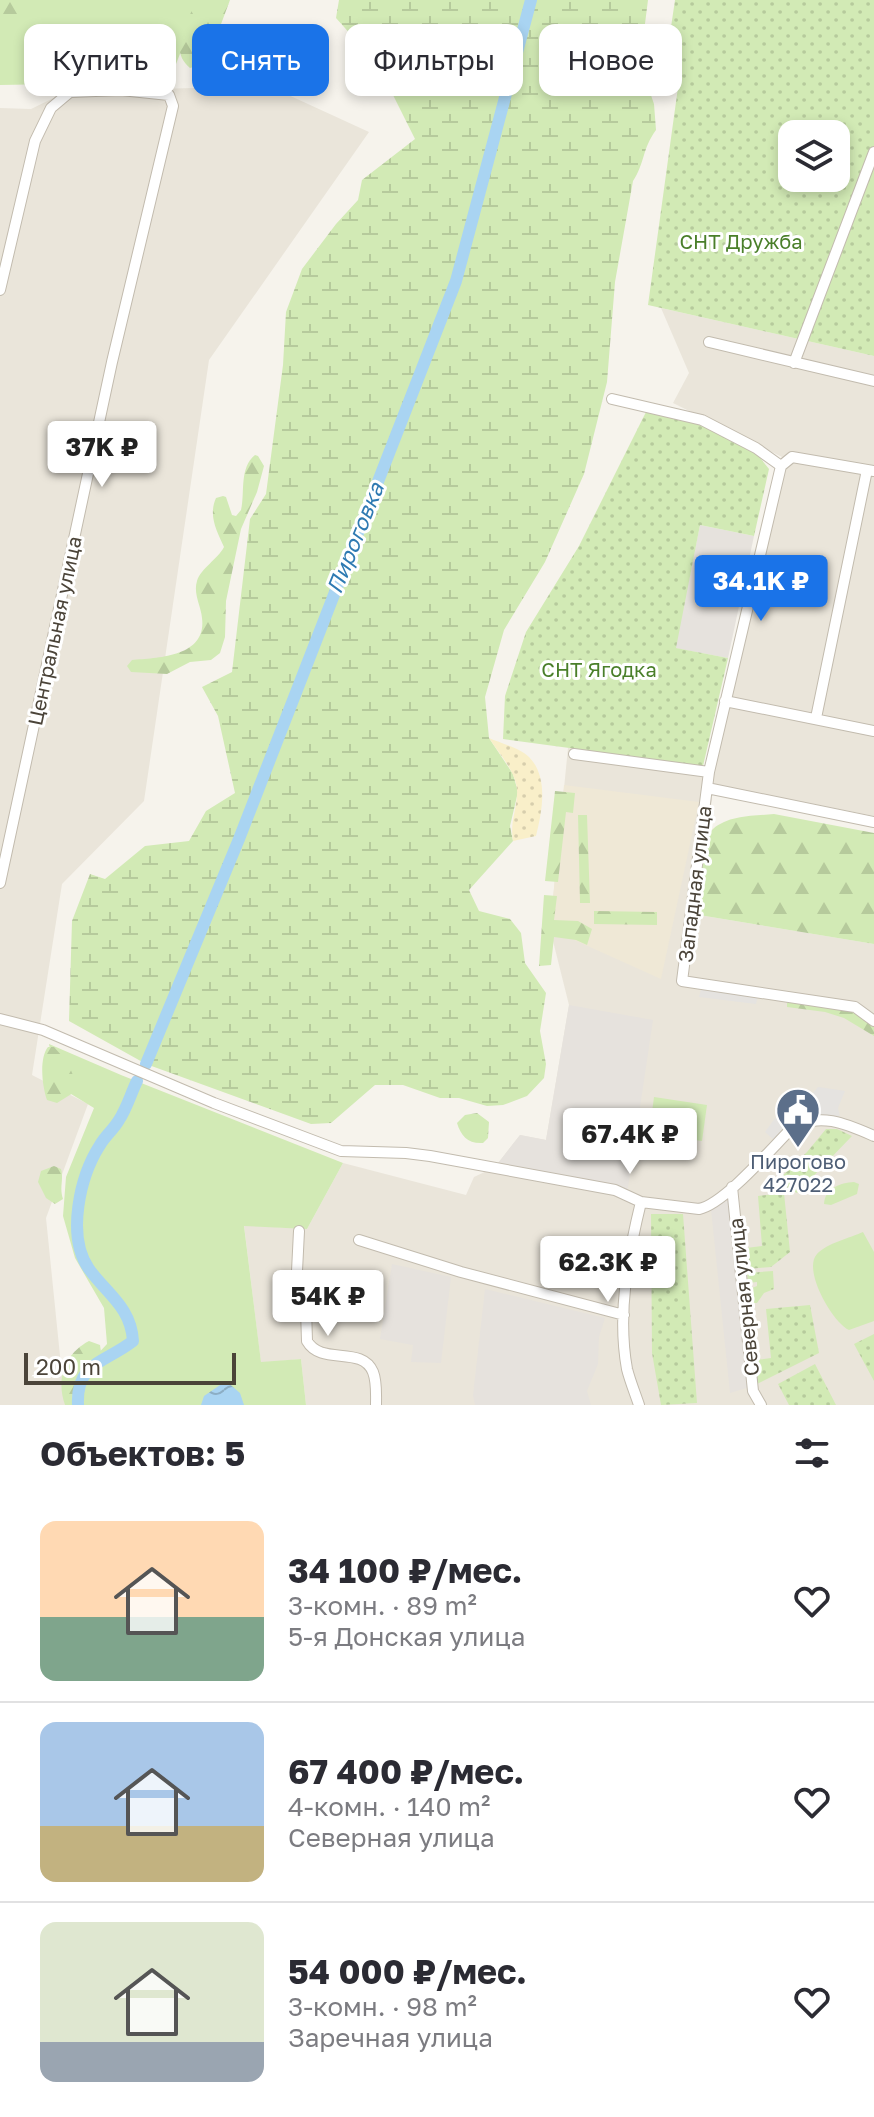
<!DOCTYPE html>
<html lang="ru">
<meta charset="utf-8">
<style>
:root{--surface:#fff;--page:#f7f7f7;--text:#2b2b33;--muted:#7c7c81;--line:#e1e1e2;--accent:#1a73e8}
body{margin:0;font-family:"Golos Text",sans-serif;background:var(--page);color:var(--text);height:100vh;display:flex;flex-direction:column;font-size:30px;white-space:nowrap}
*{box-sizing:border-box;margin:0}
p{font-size:26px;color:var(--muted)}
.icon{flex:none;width:44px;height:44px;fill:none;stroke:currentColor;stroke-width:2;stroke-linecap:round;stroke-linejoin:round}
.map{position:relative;height:1405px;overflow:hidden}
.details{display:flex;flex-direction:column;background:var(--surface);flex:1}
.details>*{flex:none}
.guide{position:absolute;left:24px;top:24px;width:826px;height:72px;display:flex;gap:16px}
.controls{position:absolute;left:778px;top:120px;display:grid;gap:16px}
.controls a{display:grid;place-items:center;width:72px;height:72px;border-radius:16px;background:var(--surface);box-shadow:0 4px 12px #0003;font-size:40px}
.scale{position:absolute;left:24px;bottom:20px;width:212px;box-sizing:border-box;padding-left:8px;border:4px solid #4b4439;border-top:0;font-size:22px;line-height:28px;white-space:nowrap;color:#4b4439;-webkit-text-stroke:6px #fff;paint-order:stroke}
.price{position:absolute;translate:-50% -68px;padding:0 18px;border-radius:8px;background:#fff;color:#222;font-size:26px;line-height:52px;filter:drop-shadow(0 2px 4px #0008)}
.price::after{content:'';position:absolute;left:50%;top:48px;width:24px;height:18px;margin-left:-12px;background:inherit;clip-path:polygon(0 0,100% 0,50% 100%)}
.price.on{background:var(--accent);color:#fff}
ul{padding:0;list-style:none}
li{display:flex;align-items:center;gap:24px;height:200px;padding:0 40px}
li+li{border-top:2px solid var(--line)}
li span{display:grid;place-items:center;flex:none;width:224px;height:160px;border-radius:16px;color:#555}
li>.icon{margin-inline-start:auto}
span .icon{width:96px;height:96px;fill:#fffc;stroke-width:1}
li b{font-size:34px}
h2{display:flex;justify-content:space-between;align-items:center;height:96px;padding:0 40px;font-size:34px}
.tag{padding:0 28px;border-radius:16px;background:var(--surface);box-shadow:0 4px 12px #0003;font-size:28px;line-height:72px}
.tag.on{background:var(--accent);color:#fff}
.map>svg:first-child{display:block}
.residential{fill:#eae5da}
.industrial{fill:#e6e2dd}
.education{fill:#efe8d6}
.grass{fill:#d2eab5}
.forest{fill:url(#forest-firs)}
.wetland{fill:url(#wetland-marsh)}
.sand{fill:url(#sand-dots)}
.park{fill:url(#park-tufts)}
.garden{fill:url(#garden-dots);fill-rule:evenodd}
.parking{fill:#e5e3e0}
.water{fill:url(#water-waves)}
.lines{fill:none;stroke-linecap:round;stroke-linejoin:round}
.river{stroke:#a9d4f2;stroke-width:12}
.minor-casing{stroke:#c2bbae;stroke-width:12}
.minor{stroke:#fff;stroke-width:10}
.labels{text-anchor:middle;stroke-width:6;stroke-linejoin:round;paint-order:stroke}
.park-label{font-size:20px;fill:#4a7f2a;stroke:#fff}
.street-label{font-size:20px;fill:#4b4439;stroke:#fff}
.service-label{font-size:20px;fill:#4e5e75;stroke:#fff}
.water-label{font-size:22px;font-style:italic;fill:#2e7ab2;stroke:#fff}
</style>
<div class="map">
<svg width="874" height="1405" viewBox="0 0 874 1405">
<defs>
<pattern id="forest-firs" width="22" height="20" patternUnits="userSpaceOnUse" patternTransform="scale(2)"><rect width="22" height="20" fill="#d2eab5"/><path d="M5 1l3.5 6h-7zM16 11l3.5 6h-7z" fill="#b6ca9c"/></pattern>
<pattern id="wetland-marsh" width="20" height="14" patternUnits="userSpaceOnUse" patternTransform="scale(2)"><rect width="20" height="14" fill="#d2eab5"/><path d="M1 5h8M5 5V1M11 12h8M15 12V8" fill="none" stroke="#b6ca9c"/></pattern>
<pattern id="sand-dots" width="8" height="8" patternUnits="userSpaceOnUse" patternTransform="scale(2)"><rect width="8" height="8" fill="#f9efc9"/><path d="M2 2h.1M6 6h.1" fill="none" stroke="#d7cead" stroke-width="1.8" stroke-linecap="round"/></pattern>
<pattern id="park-tufts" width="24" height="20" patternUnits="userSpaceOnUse" patternTransform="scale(2)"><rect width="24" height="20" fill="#d2eab5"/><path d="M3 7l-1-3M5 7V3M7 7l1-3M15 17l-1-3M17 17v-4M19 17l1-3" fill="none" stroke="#b6ca9c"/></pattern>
<pattern id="garden-dots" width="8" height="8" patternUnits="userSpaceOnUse" patternTransform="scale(2)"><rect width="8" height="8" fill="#d2eab5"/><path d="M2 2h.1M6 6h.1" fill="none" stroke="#b6ca9c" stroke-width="1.8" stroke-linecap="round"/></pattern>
<pattern id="water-waves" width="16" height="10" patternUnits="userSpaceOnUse" patternTransform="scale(2)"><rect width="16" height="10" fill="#a9d4f2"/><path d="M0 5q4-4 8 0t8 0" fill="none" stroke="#8caec5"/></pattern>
</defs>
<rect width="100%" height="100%" fill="#f6f3ec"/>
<!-- residential -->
<path class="residential" d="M 199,78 L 284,93 L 369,132 L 209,360 L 144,801 L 62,884 L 32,1075 L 88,1104 L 46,1218 L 65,1405 L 0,1405 L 0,108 L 31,109 L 68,91 L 195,88 Z
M 661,308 L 874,356 L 874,816 L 711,784 L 712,800 L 693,914 L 874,944 L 874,1405 L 306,1405 L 301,1359 L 261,1363 L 244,1225 L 307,1229 L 343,1163 L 466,1195 L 474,1177 L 495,1167 L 520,1135 L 546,1140 L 569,1005 L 550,929 L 568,748 L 703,766 L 710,771 L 782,457 L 673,403 L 689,373 Z"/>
<!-- industrial -->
<path class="industrial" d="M 700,525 L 754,536 L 728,658 L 675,648 Z
M 569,1005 L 653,1020 L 627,1194 L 495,1167 L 520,1135 L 546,1140 Z
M 728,1200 L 750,1387 L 730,1393 L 711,1209 Z
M 392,1264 L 451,1277 L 441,1363 L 411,1362 L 413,1345 L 380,1339 Z
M 485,1289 L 605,1318 L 599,1337 L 598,1364 L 587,1391 L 591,1405 L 475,1405 L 473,1395 Z"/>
<!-- education -->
<path class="education" d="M 564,785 L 699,802 L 661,979 L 550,929 Z"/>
<!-- grass -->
<path class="grass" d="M 0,0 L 201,0 L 169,82 L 0,85 Z
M 49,1044 L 121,1075 L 343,1163 L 307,1229 L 244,1226 L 261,1362 L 301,1359 L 306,1405 L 66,1405 L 65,1389 L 107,1344 L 104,1308 L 75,1258 L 63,1216 L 66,1177 L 94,1108 L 58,1086 Z
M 654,1097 L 707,1105 L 702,1141 L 649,1134 Z
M 863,1232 L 874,1252 L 874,1321 L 849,1330 C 833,1323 802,1270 817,1254 C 827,1243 850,1238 863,1232 Z"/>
<!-- forest -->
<path class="forest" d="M 0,0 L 19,0 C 22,13 18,33 7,41 L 0,38 Z
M 197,0 L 230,0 L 211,51 L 201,65 L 190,68 C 167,49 188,21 197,0 Z
M 255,455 L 258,456 L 264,466 L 257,492 L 241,529 L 226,601 L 225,637 L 220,653 L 211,660 L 190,662 L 167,674 L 131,672 L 127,666 L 132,660 C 158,658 207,657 202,618 C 201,606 193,594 197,581 C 201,568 218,559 224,547 C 217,531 208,516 216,498 L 223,496 L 226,497 L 232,515 L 236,516 L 241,510 C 245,492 239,468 255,455 Z
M 555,791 L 575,793 L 573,813 L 566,812 L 558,882 L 545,881 Z
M 774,814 L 874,833 L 874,944 L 693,914 C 696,896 699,840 713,829 C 729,815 754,816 774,814 Z
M 578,815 L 587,815 L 590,903 L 580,903 Z
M 544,895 L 557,896 L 554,920 L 578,921 L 592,929 L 587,945 L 576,940 L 554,937 L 551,965 L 539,966 Z
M 594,911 L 657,912 L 657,925 L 594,924 Z
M 804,1002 L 852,1011 L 874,1025 L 874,1036 L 844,1018 L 825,1012 L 787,1007 L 787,1003 Z
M 48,1047 L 54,1047 C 66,1060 78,1074 73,1093 L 57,1103 L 47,1100 C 42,1086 39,1058 48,1047 Z
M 477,1113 L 489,1122 L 488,1138 L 483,1143 C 468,1144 461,1136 457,1123 L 465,1115 Z
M 54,1166 L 61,1169 C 64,1180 59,1187 63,1199 L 55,1204 L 46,1198 L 38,1182 L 41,1171 Z
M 854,1182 L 859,1184 L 857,1194 L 831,1205 L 824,1204 C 825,1188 840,1183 854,1182 Z
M 89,1341 L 100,1345 L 102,1359 L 94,1367 L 79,1374 L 76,1405 L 65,1405 C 56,1380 64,1354 89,1341 Z"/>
<!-- wetland -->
<path class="wetland" d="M 339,0 L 648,0 L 640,63 L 654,104 L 656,130 C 642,149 645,163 633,181 L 615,282 L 607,382 L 584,474 L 545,562 L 504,630 L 485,697 L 489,738 L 513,774 L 518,792 L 510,826 L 513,841 L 469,890 L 479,911 L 510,919 L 521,933 L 525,963 L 546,993 L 540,1031 L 546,1064 L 544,1078 L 527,1096 L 503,1105 L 487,1106 L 459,1098 L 440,1098 L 403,1085 L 375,1085 L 331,1123 L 311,1124 L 146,1064 L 69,1021 L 72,921 L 90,874 L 105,879 L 145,846 L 189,841 L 206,811 L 235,793 L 218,716 L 202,687 L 232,672 L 250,519 L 266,494 L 283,365 L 286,312 L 302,269 L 336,224 L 358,200 L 362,180 L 415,139 L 393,95 L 367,75 L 361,46 L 336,18 Z"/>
<!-- sand -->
<path class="sand" d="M 489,738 C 500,743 520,748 529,757 C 549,777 542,812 536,836 L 513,841 C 510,823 516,812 517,795 C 519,774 499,754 489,738 Z"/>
<!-- park -->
<path class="park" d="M 773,1271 L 774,1289 L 764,1293 L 757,1303 L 753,1303 L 752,1288 L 757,1286 L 757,1282 L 748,1283 L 747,1273 Z"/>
<!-- garden -->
<path class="garden" d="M 675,0 L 874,0 L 874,356 L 648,305 L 679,80 L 666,61 ZM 792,134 L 836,134 L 836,178 L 792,178 Z
M 647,410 L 705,425 L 754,450 L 769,469 L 754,536 L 700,525 L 676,648 L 728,658 L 703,766 L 503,739 L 505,696 L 526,632 L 579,546 Z
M 826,1129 L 837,1129 L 852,1136 L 797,1193 L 776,1182 L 807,1152 Z
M 784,1193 L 790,1252 L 771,1267 L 748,1269 L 746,1248 L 762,1246 L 758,1196 Z
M 651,1214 L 683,1214 L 697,1403 L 661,1405 L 652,1353 Z
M 810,1305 L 819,1353 L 757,1384 L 755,1360 L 771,1358 L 766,1309 Z
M 874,1334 L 874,1381 L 854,1344 Z
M 815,1364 L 836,1405 L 789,1405 L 778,1384 Z"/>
<!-- parking -->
<path class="parking" d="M 701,989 L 758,996 L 756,1004 L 699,997 Z
M 818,1087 L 845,1091 L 838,1108 L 840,1116 L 802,1118 L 805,1093 L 813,1093 Z
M 775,1118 L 787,1125 L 774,1140 L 765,1132 Z"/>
<!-- water -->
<path class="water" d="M 226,1381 L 240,1393 L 244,1405 L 201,1405 L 204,1396 Z"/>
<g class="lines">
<!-- river -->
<path class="river" d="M 146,1064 L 239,839 L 456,281 L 531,0
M 78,1405 C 76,1362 105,1363 133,1341 C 131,1307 107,1294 89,1269 C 66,1236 80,1176 100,1145 C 105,1136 114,1129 119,1120 C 127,1108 131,1093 137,1081"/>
<!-- minor casing -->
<g class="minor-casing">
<path id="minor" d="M 0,290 L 35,141 L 51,108 L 70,92 L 121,90 L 169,95 L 173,106 L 112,362 L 0,883
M 709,342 L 874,381
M 794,363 L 874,152
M 612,399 L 702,420 L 756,448 L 781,466 L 792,457 L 874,471
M 725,701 L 874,731
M 816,718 L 867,470
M 574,754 L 709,772 L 682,981 L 855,1007 L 874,1021
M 709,772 L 781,466
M 707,788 L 874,822
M 0,1019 L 43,1030 L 214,1103 L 341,1151 L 406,1153 L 430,1156 L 615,1190 L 641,1202 L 699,1209 C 724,1204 771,1149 791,1129 C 819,1111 847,1124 874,1136
M 732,1187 L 753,1391 L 761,1405
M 299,1231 L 297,1271 L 306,1309 L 307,1341 C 321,1366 362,1345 373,1372 C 377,1382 376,1395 376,1405
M 359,1240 L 461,1272 L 624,1315
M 639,1405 C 635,1393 630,1381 627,1369 C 617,1314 628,1255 641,1202"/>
</g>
<!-- minor -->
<use href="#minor" class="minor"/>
</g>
<!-- icons -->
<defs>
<g id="civic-pin" transform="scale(2.3)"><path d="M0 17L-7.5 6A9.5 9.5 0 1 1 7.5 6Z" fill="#5c6f8a" stroke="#fff"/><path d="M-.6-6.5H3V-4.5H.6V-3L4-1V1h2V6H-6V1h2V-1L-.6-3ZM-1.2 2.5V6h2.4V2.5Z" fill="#fff"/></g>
</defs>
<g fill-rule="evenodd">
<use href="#civic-pin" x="798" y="1110"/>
</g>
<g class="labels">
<!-- park labels -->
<g class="park-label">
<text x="741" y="249">СНТ Дружба</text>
<text x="599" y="677">СНТ Ягодка</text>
</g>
<!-- street labels -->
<g class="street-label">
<text transform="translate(55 631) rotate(-78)" y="7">Центральная улица</text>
<text transform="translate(695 884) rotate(-83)" y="7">Западная улица</text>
<text transform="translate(744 1297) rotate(-96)" y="7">Северная улица</text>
</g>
<!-- service labels -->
<g class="service-label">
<text x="798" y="1169">Пирогово<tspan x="798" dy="23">427022</tspan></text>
</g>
<!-- water labels -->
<g class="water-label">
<text transform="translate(355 538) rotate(-68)" y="8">Пироговка</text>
</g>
</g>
</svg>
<div class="controls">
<a><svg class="icon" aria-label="layers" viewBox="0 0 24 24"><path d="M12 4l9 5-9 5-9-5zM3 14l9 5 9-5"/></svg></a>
</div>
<div class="scale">200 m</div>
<b class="price" style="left:102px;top:489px">37K ₽</b>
<b class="price on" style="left:761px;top:623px">34.1K ₽</b>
<b class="price" style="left:630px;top:1176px">67.4K ₽</b>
<b class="price" style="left:608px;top:1304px">62.3K ₽</b>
<b class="price" style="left:328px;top:1338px">54K ₽</b>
<div class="guide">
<a class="tag">Купить</a>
<a class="tag on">Снять</a>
<a class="tag">Фильтры</a>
<a class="tag">Новое</a>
</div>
</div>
<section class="details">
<h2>Объектов: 5<svg class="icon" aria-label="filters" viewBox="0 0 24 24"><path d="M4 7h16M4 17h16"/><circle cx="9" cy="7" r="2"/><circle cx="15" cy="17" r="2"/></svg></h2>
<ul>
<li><span style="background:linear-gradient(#ffd9b3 60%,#7fa58c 0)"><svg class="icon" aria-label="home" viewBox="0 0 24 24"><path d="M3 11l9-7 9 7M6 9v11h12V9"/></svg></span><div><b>34 100 ₽/мес.</b><p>3-комн. · 89 m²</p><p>5-я Донская улица</p></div><svg class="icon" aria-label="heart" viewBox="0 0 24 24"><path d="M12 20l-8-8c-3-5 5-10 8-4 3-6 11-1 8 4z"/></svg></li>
<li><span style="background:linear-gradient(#a9c7e8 65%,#c2b280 0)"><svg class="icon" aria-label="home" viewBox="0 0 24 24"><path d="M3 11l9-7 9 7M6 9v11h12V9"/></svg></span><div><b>67 400 ₽/мес.</b><p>4-комн. · 140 m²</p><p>Северная улица</p></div><svg class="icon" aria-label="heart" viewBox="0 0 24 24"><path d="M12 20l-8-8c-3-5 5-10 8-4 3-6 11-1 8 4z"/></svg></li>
<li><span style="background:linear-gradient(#dfe7d0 75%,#9aa5b1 0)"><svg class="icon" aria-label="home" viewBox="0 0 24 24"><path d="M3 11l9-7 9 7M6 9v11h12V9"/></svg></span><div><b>54 000 ₽/мес.</b><p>3-комн. · 98 m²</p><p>Заречная улица</p></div><svg class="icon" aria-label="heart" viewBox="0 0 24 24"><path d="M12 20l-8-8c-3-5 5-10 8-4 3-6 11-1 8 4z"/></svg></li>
</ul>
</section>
